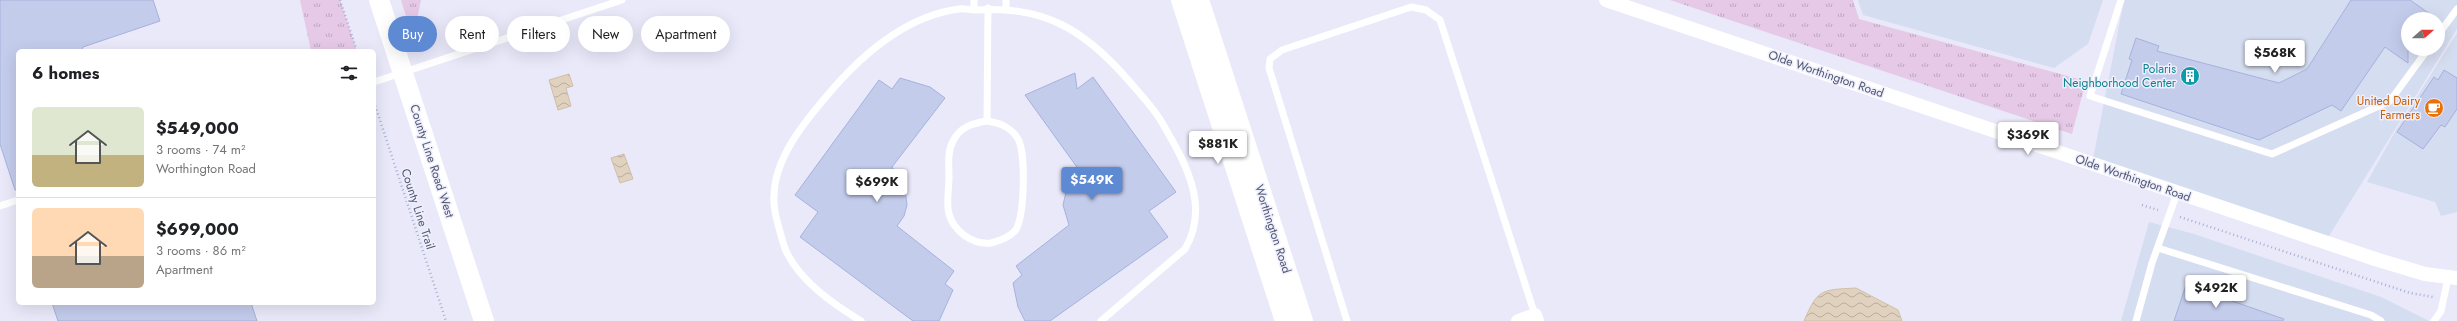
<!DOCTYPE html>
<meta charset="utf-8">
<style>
:root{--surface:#fff;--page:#f2f2f2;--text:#202124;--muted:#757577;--line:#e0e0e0;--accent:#5e8ad4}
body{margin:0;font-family:Jost,sans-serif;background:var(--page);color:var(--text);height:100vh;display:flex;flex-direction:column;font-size:15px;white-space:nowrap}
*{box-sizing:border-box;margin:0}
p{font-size:13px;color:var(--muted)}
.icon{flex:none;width:22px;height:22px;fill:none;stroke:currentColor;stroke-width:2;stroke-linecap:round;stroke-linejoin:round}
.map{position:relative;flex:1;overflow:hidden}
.panel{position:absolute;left:16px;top:49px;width:360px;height:256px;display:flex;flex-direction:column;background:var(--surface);border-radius:6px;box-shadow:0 4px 16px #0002}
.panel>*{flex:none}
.top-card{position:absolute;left:388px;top:16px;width:380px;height:36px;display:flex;gap:8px}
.needle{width:26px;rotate:69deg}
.buttons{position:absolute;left:2401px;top:12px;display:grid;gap:8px}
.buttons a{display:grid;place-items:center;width:44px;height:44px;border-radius:50%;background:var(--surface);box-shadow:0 4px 16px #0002;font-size:20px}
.price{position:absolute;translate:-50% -34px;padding:0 9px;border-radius:4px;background:#fff;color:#222;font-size:13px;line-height:26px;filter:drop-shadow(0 1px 2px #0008)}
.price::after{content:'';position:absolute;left:50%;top:24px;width:12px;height:9px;margin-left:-6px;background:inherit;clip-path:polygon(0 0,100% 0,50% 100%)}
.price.current{background:var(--accent);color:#fff}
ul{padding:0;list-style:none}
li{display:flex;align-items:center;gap:12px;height:100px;padding:0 16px}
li+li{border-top:1px solid var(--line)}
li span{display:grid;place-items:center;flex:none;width:112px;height:80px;border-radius:6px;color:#555}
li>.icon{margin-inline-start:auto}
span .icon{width:48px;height:48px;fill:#fffc;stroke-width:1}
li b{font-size:17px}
h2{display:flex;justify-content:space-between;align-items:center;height:48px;padding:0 16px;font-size:17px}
.tag{padding:0 14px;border-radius:18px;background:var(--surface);box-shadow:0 4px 16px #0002;font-size:14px;line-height:36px}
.tag.current{background:var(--accent);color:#fff}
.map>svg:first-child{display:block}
.commercial{fill:#d5ddf0;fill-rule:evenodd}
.grass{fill:url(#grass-tufts)}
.water{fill:url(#water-waves);stroke:#d1bfa7}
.building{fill:#c4ccec;stroke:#a6b2dc}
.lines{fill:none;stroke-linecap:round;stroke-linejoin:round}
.path{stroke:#a7b0d1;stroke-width:2.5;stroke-dasharray:1 3;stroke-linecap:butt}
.lane{stroke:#fff;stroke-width:7}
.street{stroke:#fff;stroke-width:14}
.secondary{stroke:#fff;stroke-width:20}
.labels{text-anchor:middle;stroke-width:3;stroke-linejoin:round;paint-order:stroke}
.culture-label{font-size:12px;fill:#0d838f;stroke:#efeffd;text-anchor:end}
.street-label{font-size:12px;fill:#505871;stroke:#efeffd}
.food-label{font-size:12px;fill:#c56008;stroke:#efeffd;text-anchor:end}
</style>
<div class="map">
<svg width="2457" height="321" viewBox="0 0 2457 321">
<defs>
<pattern id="grass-tufts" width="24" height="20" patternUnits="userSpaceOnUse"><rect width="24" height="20" fill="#e6c9e6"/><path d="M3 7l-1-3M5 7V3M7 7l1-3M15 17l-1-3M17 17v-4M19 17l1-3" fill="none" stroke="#bda6bf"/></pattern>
<pattern id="water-waves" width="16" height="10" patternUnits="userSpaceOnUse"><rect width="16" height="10" fill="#e1d2bf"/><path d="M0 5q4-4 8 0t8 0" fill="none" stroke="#b9ada0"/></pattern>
</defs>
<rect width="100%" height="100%" fill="#e9e9fa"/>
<!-- commercial -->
<path class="commercial" d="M 1858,0 L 2103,0 L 2088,44 L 2054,68 L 1863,15 Z
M 2124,0 L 2457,0 L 2457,29 L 2324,244 L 2092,164 ZM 2408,19 L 2438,19 L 2438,49 L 2408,49 Z
M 2457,33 L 2457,212 L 2441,216 L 2435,202 L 2367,182 L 2396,130 Z
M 2149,222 L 2194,234 L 2381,297 L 2429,321 L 2121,321 Z"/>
<!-- grass -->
<path class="grass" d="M 300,0 L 340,0 L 357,51 L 311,51 Z
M 401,0 L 421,0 L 413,39 Z
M 1670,0 L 1853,0 L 1859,19 L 2086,81 L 2072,134 Z"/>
<!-- water -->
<path class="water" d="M 569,74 L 573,86 L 566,88 L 571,106 L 558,110 L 549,80 Z
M 624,154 L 633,179 L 620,183 L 611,158 Z
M 1856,288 L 1898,310 L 1902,321 L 1804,321 C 1818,288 1822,290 1856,288 Z"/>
<!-- building -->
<path class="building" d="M 0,0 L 153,0 L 160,21 L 83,47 L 81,51 L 18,51 L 18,190 L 15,190 L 0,144 Z
M 2351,0 L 2410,0 L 2437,19 L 2408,19 L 2408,63 L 2385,47 L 2341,111 L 2332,105 L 2259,140 L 2121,94 L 2132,60 L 2129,59 L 2136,38 L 2159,46 L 2157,51 L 2279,83 L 2307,69 Z
M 2444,70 L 2457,78 L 2457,109 L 2445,127 L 2441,125 L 2423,149 L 2397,132 L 2434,77 L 2438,80 Z
M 1075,73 L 1077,89 L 1093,77 L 1176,192 L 1149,211 L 1168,237 L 1050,321 L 1025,321 L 1018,307 L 1013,283 L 1022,275 L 1016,266 L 1069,225 L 1063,205 L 1067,188 L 1079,170 L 1025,95 Z
M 900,78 L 930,87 L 945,98 L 892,167 L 905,190 L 907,205 L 904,216 L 897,226 L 954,271 L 945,284 L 953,290 L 939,321 L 913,321 L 800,237 L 818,212 L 795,195 L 879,80 L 892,89 Z
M 2186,285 L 2284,319 L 2283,321 L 2174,321 Z
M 52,303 L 251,303 L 257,321 L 58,321 Z"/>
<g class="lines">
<!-- path -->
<path class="path" d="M 340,0 L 357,51
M 374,102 L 446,321
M 2142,205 L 2158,210
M 2180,217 L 2410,293 L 2433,297"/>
<!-- lane -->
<path class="lane" d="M 1006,0 L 1006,9
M 2121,0 L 2090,96 L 2272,154 L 2390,101 L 2428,49
M 974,10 L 974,0
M 2438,35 L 2457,9
M 374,82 L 622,0
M 987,121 C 1000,123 1011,127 1018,139 C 1026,153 1025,217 1015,231 C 1009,237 999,241 991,243 C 972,245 954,231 949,214 C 946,204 949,188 949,177 C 949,166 947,152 953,141 C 960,127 973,123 987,121 Z
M 987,121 L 988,8
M 0,206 L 18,200
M 2158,248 L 2371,315 L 2381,321
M 861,321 C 833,304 800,281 786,251 C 783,244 781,235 779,228 C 776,218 773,206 774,195 C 775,159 802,125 825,98 C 859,57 904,16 959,9 C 964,8 970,10 975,10 C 1044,5 1085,30 1129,81 C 1141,95 1155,109 1164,126 C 1186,164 1210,207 1185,249 L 1101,321
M 1347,321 L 1269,68 L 1270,59 L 1282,50 L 1411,7 L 1426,10 L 1440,20 L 1535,315
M 2136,321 L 2152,263 L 2177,193
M 2434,321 L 2441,311 L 2448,278"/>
<!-- street -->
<path class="street" d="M 1606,0 L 2375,259 L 2425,274 L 2457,278
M 1518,321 L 1535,315 L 1537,321"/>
<!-- secondary -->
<path class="secondary" d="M 379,0 L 484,321
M 1181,0 L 1285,321
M 1199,0 L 1303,321"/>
</g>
<!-- icons -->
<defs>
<g id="building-disc" transform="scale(1)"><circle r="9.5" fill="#0f9aa8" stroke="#efeffd"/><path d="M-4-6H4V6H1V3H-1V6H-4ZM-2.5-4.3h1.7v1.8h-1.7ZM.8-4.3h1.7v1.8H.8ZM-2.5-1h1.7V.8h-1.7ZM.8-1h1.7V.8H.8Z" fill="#fff"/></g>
<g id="cafe-disc" transform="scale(1)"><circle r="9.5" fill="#e8710a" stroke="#efeffd"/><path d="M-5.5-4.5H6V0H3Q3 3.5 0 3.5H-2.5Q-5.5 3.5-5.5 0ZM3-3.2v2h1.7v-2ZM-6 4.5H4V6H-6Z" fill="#fff"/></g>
</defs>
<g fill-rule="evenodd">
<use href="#building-disc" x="2190" y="76"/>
<use href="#cafe-disc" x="2434" y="108"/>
</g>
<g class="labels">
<!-- culture labels -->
<g class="culture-label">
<text x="2176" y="73">Polaris<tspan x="2176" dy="14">Neighborhood Center</tspan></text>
</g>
<!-- street labels -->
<g class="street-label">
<text transform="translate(1826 74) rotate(19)" y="4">Olde Worthington Road</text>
<text transform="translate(432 161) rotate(72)" y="4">County Line Road West</text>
<text transform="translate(2133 178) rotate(19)" y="4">Olde Worthington Road</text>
<text transform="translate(418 209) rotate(72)" y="4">County Line Trail</text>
<text transform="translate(1273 229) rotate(72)" y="4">Worthington Road</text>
</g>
<!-- food labels -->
<g class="food-label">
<text x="2420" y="105">United Dairy<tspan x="2420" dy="14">Farmers</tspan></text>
</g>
</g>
</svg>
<div class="buttons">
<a><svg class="needle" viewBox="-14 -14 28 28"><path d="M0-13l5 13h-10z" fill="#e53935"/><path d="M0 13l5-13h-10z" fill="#757577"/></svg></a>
</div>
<b class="price" style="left:2275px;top:74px">$568K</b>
<b class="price" style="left:2028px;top:156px">$369K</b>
<b class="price" style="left:1218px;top:165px">$881K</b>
<b class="price current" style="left:1092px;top:201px">$549K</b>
<b class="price" style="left:877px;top:203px">$699K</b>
<b class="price" style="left:2216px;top:309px">$492K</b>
<div class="top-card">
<a class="tag current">Buy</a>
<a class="tag">Rent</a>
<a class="tag">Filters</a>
<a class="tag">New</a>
<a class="tag">Apartment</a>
</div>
<section class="panel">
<h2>6 homes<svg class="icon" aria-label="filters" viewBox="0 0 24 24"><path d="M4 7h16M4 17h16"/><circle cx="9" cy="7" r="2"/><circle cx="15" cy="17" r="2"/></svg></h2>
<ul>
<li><span style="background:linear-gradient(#dfe7d0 60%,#c2b280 0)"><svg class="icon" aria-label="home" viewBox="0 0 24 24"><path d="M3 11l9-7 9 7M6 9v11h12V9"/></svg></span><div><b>$549,000</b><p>3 rooms · 74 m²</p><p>Worthington Road</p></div></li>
<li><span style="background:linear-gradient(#ffd9b3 60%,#b9a48a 0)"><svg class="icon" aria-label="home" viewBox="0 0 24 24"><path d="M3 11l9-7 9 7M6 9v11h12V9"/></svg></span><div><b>$699,000</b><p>3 rooms · 86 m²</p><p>Apartment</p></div></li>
</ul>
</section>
</div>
